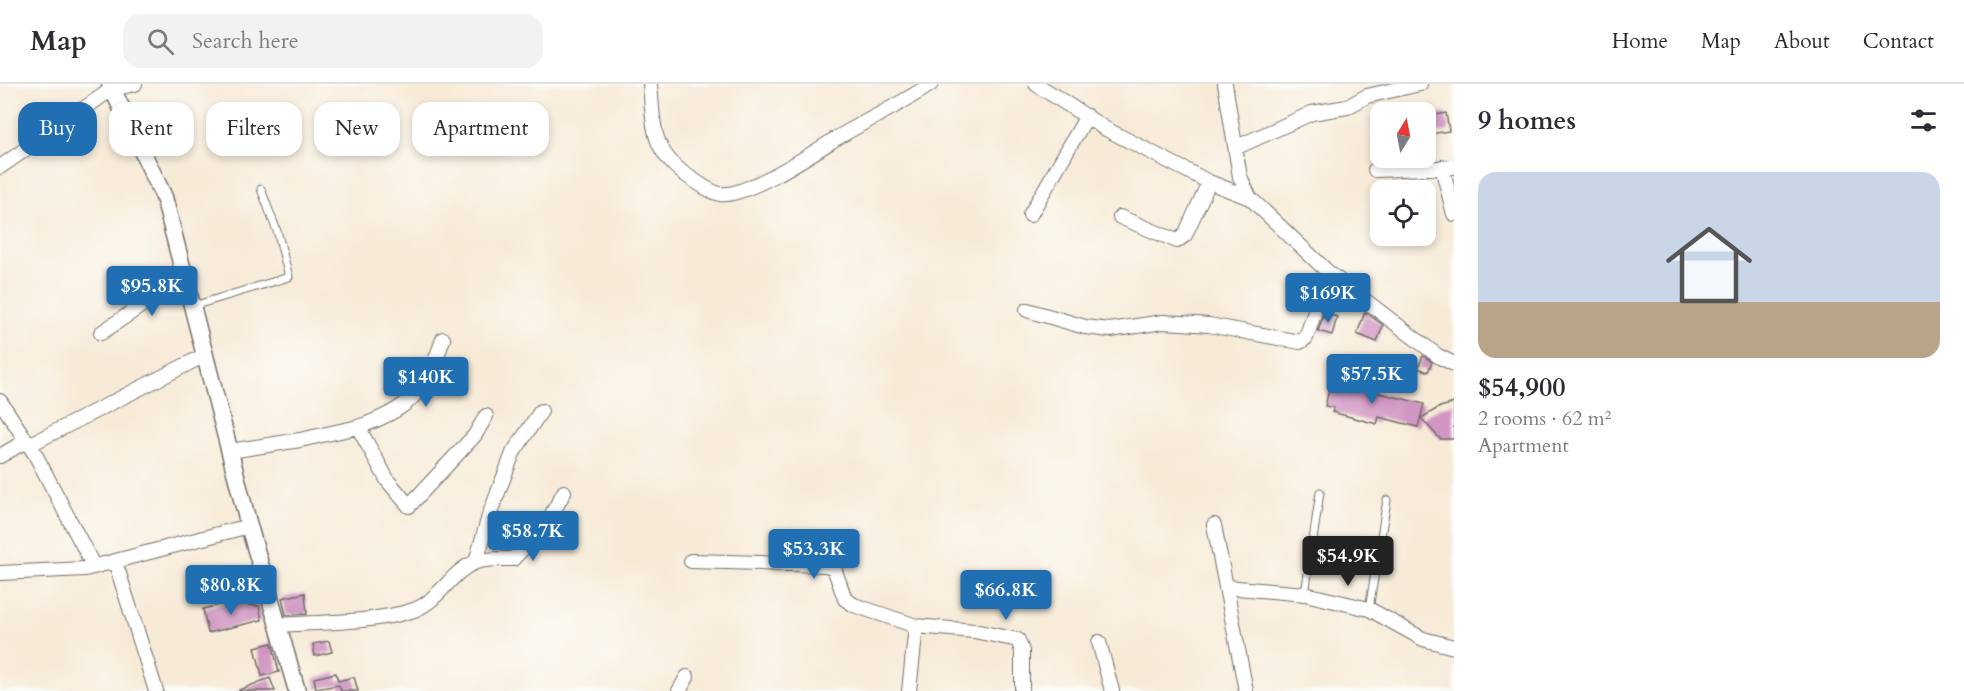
<!DOCTYPE html>
<meta charset="utf-8">
<style>
:root{--surface:#fff;--page:#f2f2f3;--text:#2b2b33;--muted:#7c7c81;--line:#e1e1e2;--accent:#1f6fb2}
body{margin:0;font-family:Cardo,serif;background:var(--page);color:var(--text);height:100vh;display:flex;flex-direction:column;font-size:22px;white-space:nowrap}
*{box-sizing:border-box;margin:0}
p{font-size:20px;color:var(--muted)}
.icon{flex:none;width:33px;height:33px;fill:none;stroke:currentColor;stroke-width:2;stroke-linecap:round;stroke-linejoin:round}
.map{position:relative;flex:1;overflow:hidden}
.sheet{display:flex;flex-direction:column;background:var(--surface);width:510px}
.sheet>*{flex:none}
.guide{position:absolute;left:18px;top:18px;width:570px;height:54px;display:flex;gap:12px}
.needle{width:39px;rotate:10deg}
.fabs{position:absolute;left:1370px;top:18px;display:grid;gap:12px}
.fabs a{display:grid;place-items:center;width:66px;height:66px;border-radius:12px;background:var(--surface);box-shadow:0 3px 9px #0003;font-size:30px}
.price{position:absolute;translate:-50% -51px;padding:0 14px;border-radius:6px;background:var(--accent);color:#fff;font-size:20px;line-height:39px;filter:drop-shadow(0 2px 3px #0008)}
.price::after{content:'';position:absolute;left:50%;top:36px;width:18px;height:14px;margin-left:-9px;background:inherit;clip-path:polygon(0 0,100% 0,50% 100%)}
.price.active{background:#222;color:#fff}
ul{padding:0;list-style:none}
li{display:grid;align-content:center;gap:12px;height:318px;padding:0 24px}
li+li{border-top:2px solid var(--line)}
li span{display:grid;place-items:center;height:186px;border-radius:18px;color:#555}
li>.icon{margin-inline-start:auto}
span .icon{width:108px;height:108px;fill:#fffc;stroke-width:1}
li b{font-size:26px}
h2{display:flex;justify-content:space-between;align-items:center;height:72px;padding:0 24px;font-size:26px}
.chip{padding:0 21px;border-radius:18px;background:var(--surface);box-shadow:0 3px 9px #0003;font-size:21px;line-height:54px}
.chip.active{background:var(--accent);color:#fff}
header{display:flex;align-items:center;gap:36px;box-sizing:border-box;height:84px;padding:0 30px;background:var(--surface);border-bottom:2px solid var(--line)}
header strong{font-size:28px}
nav{display:flex;gap:33px;margin-inline-start:auto;font-size:21px}
.search{width:420px;height:54px;background:var(--page);display:flex;align-items:center;gap:15px;box-sizing:border-box;padding:0 21px;border-radius:18px;color:var(--muted);font-size:22px}
main{display:flex;flex:1;min-height:0}
.map>svg:first-child{display:block}
.building{fill:#d095c2}
.lines{fill:none;stroke-linecap:round;stroke-linejoin:round}
.service-casing{stroke:#726e68;stroke-width:9}
.minor-casing{stroke:#726e68;stroke-width:16}
.tertiary-casing{stroke:#726e68;stroke-width:19}
.service{stroke:#fff;stroke-width:7}
.minor{stroke:#fff;stroke-width:14}
.tertiary{stroke:#fff;stroke-width:16}
</style>
<header>
<strong>Map</strong>
<div class="search"><svg class="icon" aria-label="search" viewBox="0 0 24 24"><circle cx="10" cy="10" r="6"/><path d="M15 15l6 6"/></svg>Search here</div>
<nav><a>Home</a><a>Map</a><a>About</a><a>Contact</a></nav>
</header>
<main>
<div class="map">
<svg width="1454" height="607" viewBox="0 0 1454 607">
<rect width="100%" height="100%" fill="#fdfcf7"/>
<filter id="ink" filterUnits="userSpaceOnUse"><feTurbulence type="fractalNoise" baseFrequency=".0167" numOctaves="2"/><feDisplacementMap in="SourceGraphic" scale="12" xChannelSelector="R" yChannelSelector="G"/><feConvolveMatrix kernelMatrix="1 2 1 2 8 2 1 2 1" color-interpolation-filters="sRGB"/></filter>
<filter id="wash" filterUnits="userSpaceOnUse"><feTurbulence type="fractalNoise" baseFrequency=".008" numOctaves="4" result="noise"/><feDisplacementMap in="SourceGraphic" scale="24" xChannelSelector="R" yChannelSelector="G"/><feGaussianBlur stdDeviation="1.35" result="paint"/><feColorMatrix in="noise" values="0 0 0 0 0 0 0 0 0 0 0 0 0 0 0 0 0 1.4 0 .05"/><feComposite in="paint" operator="in"/></filter>
<g filter="url(#wash)">
<rect width="100%" height="100%" fill="#f7ebd8"/>
<g id="blocks">
<!-- building -->
<path class="building" d="M 1446,29 L 1449,47 L 1431,50 L 1428,32 Z
M 1365,228 L 1383,241 L 1377,258 L 1357,250 Z
M 1324,229 L 1337,233 L 1332,251 L 1318,247 Z
M 1423,272 L 1432,278 L 1428,288 L 1418,284 Z
M 1331,297 L 1424,320 L 1418,343 L 1379,333 L 1377,340 L 1332,328 L 1334,324 L 1325,322 Z
M 1454,319 L 1454,355 L 1440,355 L 1421,334 L 1440,323 Z
M 305,509 L 307,530 L 286,531 L 282,514 Z
M 242,515 L 243,521 L 259,522 L 262,536 L 208,549 L 203,525 Z
M 329,557 L 332,568 L 315,572 L 313,560 Z
M 272,559 L 279,588 L 262,592 L 255,563 Z
M 336,589 L 338,597 L 354,593 L 358,607 L 341,607 L 339,601 L 316,605 L 314,594 Z
M 270,594 L 275,607 L 239,607 L 239,606 Z"/>
</g>
</g>
<g filter="url(#ink)">
<use href="#blocks" fill-opacity="0" stroke="#726e68" stroke-width="1.5"/>
<g class="lines">
<!-- service casing -->
<g class="service-casing">
<path id="service" d="M 193,222 L 289,193 L 278,150 L 261,105
M 1305,510 L 1320,408
M 1369,525 L 1387,416"/>
</g>
<!-- minor casing -->
<g class="minor-casing">
<path id="minor" d="M 650,0 C 654,44 651,69 692,95 C 700,100 710,108 720,110 C 745,114 813,69 835,55 C 867,36 900,21 931,0
M 1036,0 L 1104,44 L 1209,98 L 1250,114
M 1225,0 L 1240,93 L 1250,114 L 1328,188 L 1438,272 L 1454,280
M 1237,63 L 1312,29 L 1347,23 L 1367,12 L 1420,0
M 0,83 L 112,5 L 135,0
M 1442,83 L 1454,130
M 1375,86 L 1454,83
M 1030,131 L 1087,32
M 1120,133 L 1177,157 L 1185,151 L 1209,98
M 1027,226 L 1085,243 L 1110,246 L 1163,238 L 1182,239 L 1209,241 L 1300,258 L 1306,254 L 1328,188
M 101,249 L 185,192
M 0,317 L 35,370 L 94,483
M 358,343 C 411,325 426,307 443,255
M 29,361 L 205,271
M 230,367 L 300,356 L 358,343 L 388,397 L 409,422 L 475,351 L 486,332
M 0,372 L 26,357
M 1214,441 L 1246,607
M 115,477 L 156,607
M 691,477 L 826,481 L 834,484 L 845,515 L 854,521 L 916,542 L 974,547 L 1018,556 L 1022,567 L 1022,607
M 476,478 L 489,432 L 513,369 L 541,327
M 0,489 L 85,485 L 249,442
M 1227,503 L 1305,510 L 1369,525 L 1423,555 L 1454,563
M 279,541 C 322,538 370,539 411,527 C 440,518 449,488 476,478 C 487,474 502,475 513,475 L 547,439 L 564,408
M 1099,558 L 1112,607
M 679,607 L 687,593
M 909,607 L 916,542"/>
</g>
<!-- tertiary casing -->
<g class="tertiary-casing">
<path id="tertiary" d="M 110,0 L 164,113 L 249,442 L 297,607"/>
</g>
<!-- service -->
<use href="#service" class="service"/>
<!-- minor -->
<use href="#minor" class="minor"/>
<!-- tertiary -->
<use href="#tertiary" class="tertiary"/>
</g>
</g>
</svg>
<div class="fabs">
<a><svg class="needle" viewBox="-14 -14 28 28"><path d="M0-13l5 13h-10z" fill="#e53935"/><path d="M0 13l5-13h-10z" fill="#7c7c81"/></svg></a>
<a><svg class="icon" aria-label="locate" viewBox="0 0 24 24"><circle cx="12" cy="12" r="6"/><path d="M12 2v4M12 18v4M2 12h4M18 12h4"/></svg></a>
</div>
<b class="price" style="left:152px;top:233px">$95.8K</b>
<b class="price" style="left:1328px;top:240px">$169K</b>
<b class="price" style="left:1372px;top:321px">$57.5K</b>
<b class="price" style="left:426px;top:324px">$140K</b>
<b class="price" style="left:533px;top:478px">$58.7K</b>
<b class="price" style="left:814px;top:496px">$53.3K</b>
<b class="price active" style="left:1348px;top:503px">$54.9K</b>
<b class="price" style="left:231px;top:532px">$80.8K</b>
<b class="price" style="left:1006px;top:537px">$66.8K</b>
<div class="guide">
<a class="chip active">Buy</a>
<a class="chip">Rent</a>
<a class="chip">Filters</a>
<a class="chip">New</a>
<a class="chip">Apartment</a>
</div>
</div>
<section class="sheet">
<h2>9 homes<svg class="icon" aria-label="filters" viewBox="0 0 24 24"><path d="M4 7h16M4 17h16"/><circle cx="9" cy="7" r="2"/><circle cx="15" cy="17" r="2"/></svg></h2>
<ul>
<li><span style="background:linear-gradient(#c9d6e8 70%,#b9a48a 0)"><svg class="icon" aria-label="home" viewBox="0 0 24 24"><path d="M3 11l9-7 9 7M6 9v11h12V9"/></svg></span><div><b>$54,900</b><p>2 rooms · 62 m²</p><p>Apartment</p></div></li>
</ul>
</section>
</main>
